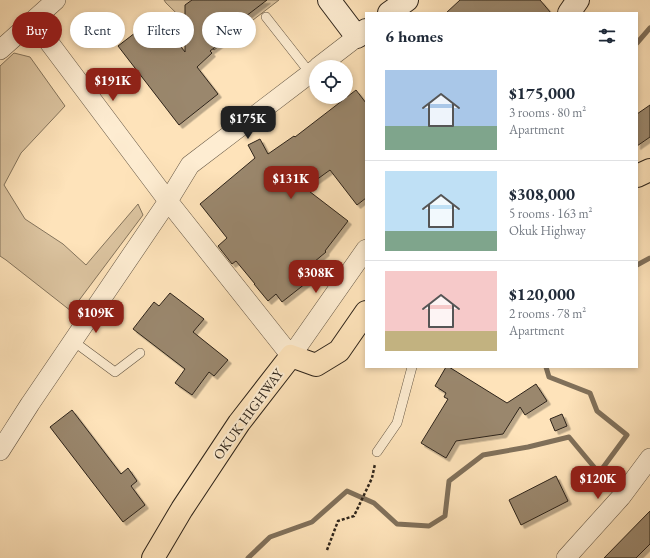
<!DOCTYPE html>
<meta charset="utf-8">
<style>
:root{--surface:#fff;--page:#f2f2f3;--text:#1f2937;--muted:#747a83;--line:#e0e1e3;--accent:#8f2418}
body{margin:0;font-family:"EB Garamond",serif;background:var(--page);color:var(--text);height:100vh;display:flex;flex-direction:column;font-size:15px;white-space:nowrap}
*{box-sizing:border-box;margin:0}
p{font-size:13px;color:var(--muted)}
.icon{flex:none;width:22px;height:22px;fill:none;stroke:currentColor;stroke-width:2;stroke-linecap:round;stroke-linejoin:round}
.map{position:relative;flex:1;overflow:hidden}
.panel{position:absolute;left:365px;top:12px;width:273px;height:356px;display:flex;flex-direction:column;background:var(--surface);border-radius:0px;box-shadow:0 2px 6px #0003}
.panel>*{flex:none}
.banner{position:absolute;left:12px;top:12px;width:293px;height:36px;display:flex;gap:8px}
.fabs{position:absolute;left:309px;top:60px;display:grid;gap:8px}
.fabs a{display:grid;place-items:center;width:44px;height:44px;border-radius:50%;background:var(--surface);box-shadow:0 2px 6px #0003;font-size:20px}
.price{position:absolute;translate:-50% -34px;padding:0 9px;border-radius:8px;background:var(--accent);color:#fff;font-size:13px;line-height:26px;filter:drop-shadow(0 1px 2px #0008)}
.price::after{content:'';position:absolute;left:50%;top:24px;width:12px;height:9px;margin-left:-6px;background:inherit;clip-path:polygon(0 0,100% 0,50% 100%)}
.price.on{background:#222;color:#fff}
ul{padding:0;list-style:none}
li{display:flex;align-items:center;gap:12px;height:100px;padding:0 20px}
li+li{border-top:1px solid var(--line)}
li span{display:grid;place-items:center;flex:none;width:112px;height:80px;border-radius:0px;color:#555}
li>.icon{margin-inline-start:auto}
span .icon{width:48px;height:48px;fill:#fffc;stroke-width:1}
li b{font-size:17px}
h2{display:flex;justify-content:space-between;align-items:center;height:48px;padding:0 20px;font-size:17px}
.chip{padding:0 14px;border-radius:18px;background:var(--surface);box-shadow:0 2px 6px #0003;font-size:14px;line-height:36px}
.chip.on{background:var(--accent);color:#fff}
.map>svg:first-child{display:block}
.green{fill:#dbc39f;stroke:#84745c}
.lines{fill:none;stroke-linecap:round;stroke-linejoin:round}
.stream{stroke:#80705a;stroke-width:5}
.building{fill:#9a876d;stroke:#2e241a;filter:url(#shadow)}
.lane-casing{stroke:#625442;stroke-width:10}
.street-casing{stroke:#625442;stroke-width:20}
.secondary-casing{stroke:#2e241a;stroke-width:24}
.primary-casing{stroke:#2e241a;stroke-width:24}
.path{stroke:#2e241a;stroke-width:2.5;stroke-dasharray:3 2;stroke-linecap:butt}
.lane{stroke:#feedd2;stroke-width:9}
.street{stroke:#feedd2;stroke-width:19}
.secondary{stroke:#feedd2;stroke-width:22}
.primary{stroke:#fee3ba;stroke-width:22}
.labels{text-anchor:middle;stroke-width:4;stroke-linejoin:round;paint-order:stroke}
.street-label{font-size:14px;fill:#2e241a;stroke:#feedd2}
</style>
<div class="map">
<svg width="650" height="558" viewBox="0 0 650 558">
<defs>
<filter id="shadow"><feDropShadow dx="3.5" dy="3.5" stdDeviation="0" flood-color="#0004"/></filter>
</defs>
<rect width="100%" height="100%" fill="#fee3ba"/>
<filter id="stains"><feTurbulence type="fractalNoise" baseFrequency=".005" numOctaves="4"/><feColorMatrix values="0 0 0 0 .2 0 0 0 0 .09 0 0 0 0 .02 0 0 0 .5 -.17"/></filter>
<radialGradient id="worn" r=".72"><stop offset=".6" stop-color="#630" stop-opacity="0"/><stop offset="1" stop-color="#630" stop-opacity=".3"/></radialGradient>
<!-- green -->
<path class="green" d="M 164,0 L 279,0 L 214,50 L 166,3 Z
M 14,53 L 30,57 L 65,106 L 21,153 L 4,185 L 25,219 L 63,244 L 86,265 L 138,204 L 143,215 L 71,311 L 6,260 L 0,256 L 0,66 Z"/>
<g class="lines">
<!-- stream -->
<path class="stream" d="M 637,43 L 650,28
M 637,265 L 650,258
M 248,558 L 270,537 L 312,522 L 347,491 L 374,503 L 397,524 L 429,526 L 445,516 L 449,481 L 483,455 L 528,447 L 569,437 L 599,473 L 627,435 L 597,411 L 590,393 L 549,377 L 546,367"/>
</g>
<!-- building -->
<path class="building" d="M 192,0 L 267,0 L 237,23 L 241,28 L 210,51 L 212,53 L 197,67 L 218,94 L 179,125 L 118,46 L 157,16 L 185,52 L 185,5 Z
M 460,0 L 540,0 L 551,13 L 446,13 Z
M 356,90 L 366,103 L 366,198 L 357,205 L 330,170 L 305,188 L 348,221 L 325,251 L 326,252 L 314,262 L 319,268 L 313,273 L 315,276 L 282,302 L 276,294 L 268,301 L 254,284 L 255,284 L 236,261 L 232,264 L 218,246 L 227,238 L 200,204 L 255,158 L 248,145 L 260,139 L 268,154 L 294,136 L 295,137 Z
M 650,105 L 650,137 L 637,146 L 637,114 Z
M 170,293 L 204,319 L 193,332 L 228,360 L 214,376 L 209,372 L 192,395 L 175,383 L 185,369 L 133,329 L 154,302 L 159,306 Z
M 446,367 L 449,367 L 507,403 L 536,384 L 547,401 L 525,415 L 520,407 L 503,434 L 456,441 L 446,458 L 421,443 L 448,399 L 444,397 L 446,393 L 435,386 Z
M 72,410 L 121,474 L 128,468 L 137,481 L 131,486 L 145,505 L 123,522 L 50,427 Z
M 562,414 L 567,426 L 555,431 L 550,419 Z
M 556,476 L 568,501 L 521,525 L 509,500 Z
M 650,511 L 650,544 L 636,558 L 604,558 Z"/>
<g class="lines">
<!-- lane casing -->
<g class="lane-casing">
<path id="lane" d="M 266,17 L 310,73
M 73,341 L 115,372 L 140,353
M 377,452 L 397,423 L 412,367"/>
</g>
<!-- street casing -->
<g class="street-casing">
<path id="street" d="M 33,21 L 168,201 L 291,356 L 366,249
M 0,50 L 56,0
M 318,67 L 357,37
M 0,451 L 30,404 L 168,201 L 190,165 L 316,69
M 566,558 L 621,497 L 650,458"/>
</g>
<!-- secondary casing -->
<g class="secondary-casing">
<path id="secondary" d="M 329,0 L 357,37 L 366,30
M 389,13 L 407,0
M 569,13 L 578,0"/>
</g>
<!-- primary casing -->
<g class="primary-casing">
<path id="primary" d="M 637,176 L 650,170
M 153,558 L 182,509 L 239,423 L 291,356 L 316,365 L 339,351 L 366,312"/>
</g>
<!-- path -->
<path class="path" d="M 327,550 L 338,521 L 354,516 L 372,478 L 375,464"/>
<!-- lane -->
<use href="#lane" class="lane"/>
<!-- street -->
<use href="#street" class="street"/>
<!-- secondary -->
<use href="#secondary" class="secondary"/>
<!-- primary -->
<use href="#primary" class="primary"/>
</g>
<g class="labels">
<!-- street labels -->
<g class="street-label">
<text transform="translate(248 414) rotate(-54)" y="5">OKUK HIGHWAY</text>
</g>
</g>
<rect width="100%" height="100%" filter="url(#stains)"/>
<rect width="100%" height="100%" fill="url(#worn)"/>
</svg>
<div class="fabs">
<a><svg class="icon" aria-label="locate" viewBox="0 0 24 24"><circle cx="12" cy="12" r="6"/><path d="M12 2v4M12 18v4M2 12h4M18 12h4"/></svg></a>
</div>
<b class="price" style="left:113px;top:102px">$191K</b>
<b class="price on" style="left:248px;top:140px">$175K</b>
<b class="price" style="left:291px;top:200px">$131K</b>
<b class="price" style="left:316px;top:294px">$308K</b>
<b class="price" style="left:96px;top:334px">$109K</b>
<b class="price" style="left:598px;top:500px">$120K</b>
<div class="banner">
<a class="chip on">Buy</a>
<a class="chip">Rent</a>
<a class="chip">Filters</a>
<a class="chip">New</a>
</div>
<section class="panel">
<h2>6 homes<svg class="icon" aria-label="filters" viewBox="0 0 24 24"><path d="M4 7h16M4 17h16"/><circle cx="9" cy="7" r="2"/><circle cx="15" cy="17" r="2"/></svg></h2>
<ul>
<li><span style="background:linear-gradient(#a9c7e8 70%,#7fa58c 0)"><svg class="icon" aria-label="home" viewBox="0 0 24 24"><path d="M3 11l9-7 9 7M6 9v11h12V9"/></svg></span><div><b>$175,000</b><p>3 rooms · 80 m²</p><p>Apartment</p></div></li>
<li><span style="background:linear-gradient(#bfe0f5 75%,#7fa58c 0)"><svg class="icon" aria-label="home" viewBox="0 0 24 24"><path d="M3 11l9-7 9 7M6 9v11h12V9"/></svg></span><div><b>$308,000</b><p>5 rooms · 163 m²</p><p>Okuk Highway</p></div></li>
<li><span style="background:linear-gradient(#f6c9c9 75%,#c2b280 0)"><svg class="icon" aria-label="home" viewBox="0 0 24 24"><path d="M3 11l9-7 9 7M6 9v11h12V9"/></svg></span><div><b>$120,000</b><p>2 rooms · 78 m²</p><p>Apartment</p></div></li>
</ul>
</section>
</div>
